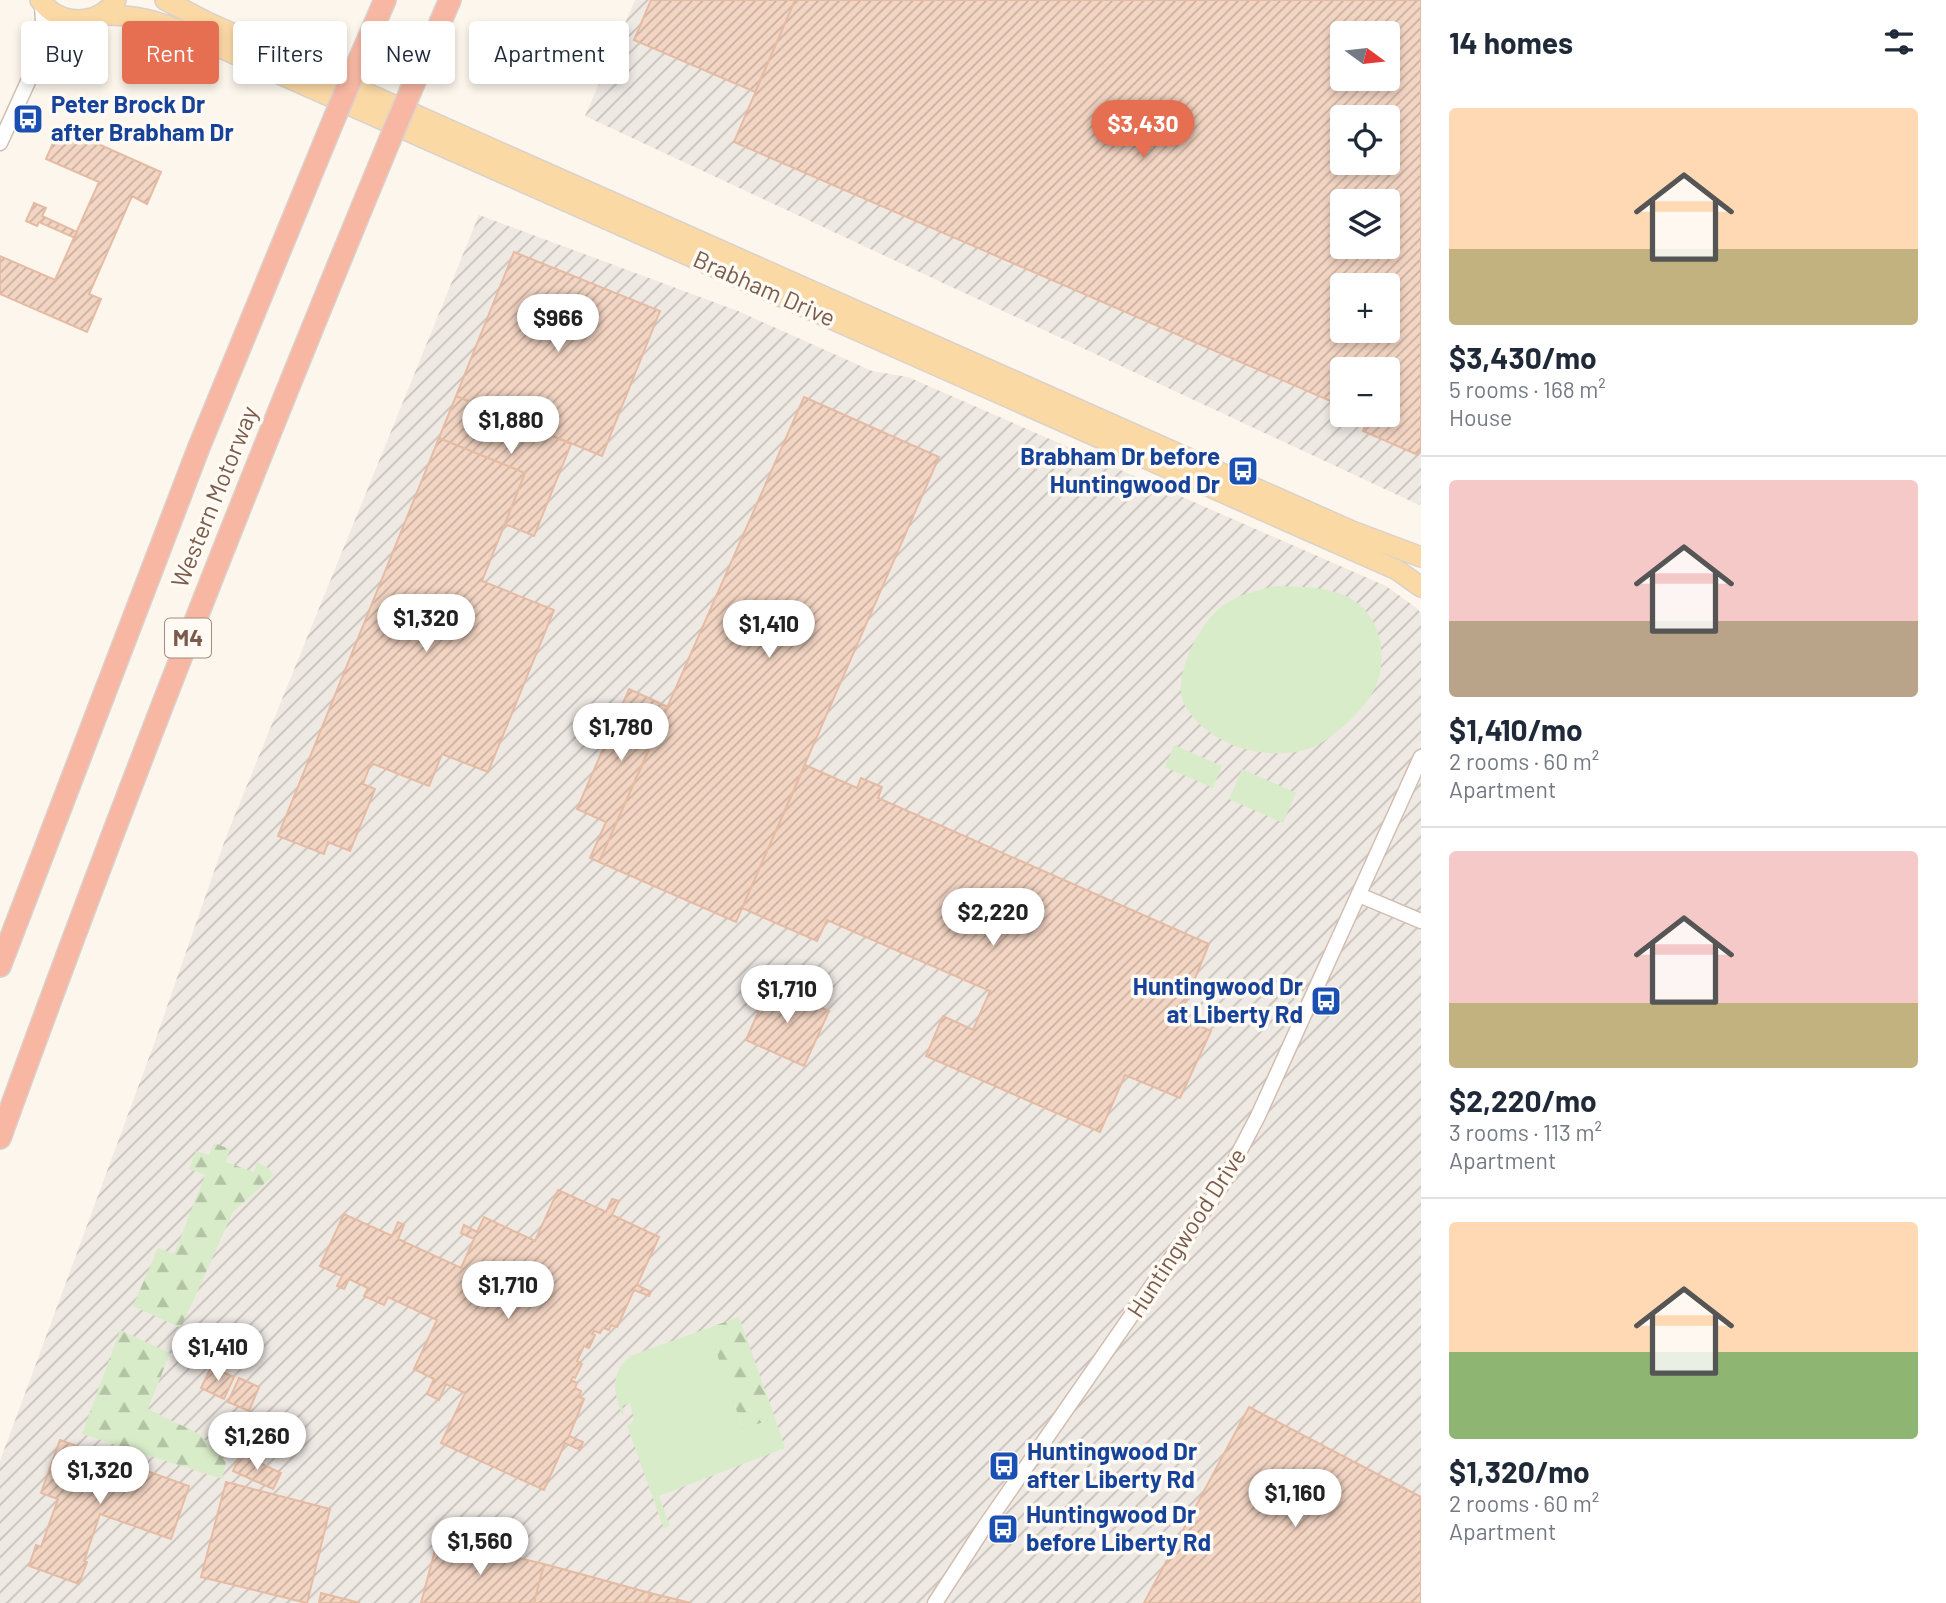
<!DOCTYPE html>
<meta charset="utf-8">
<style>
:root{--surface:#fff;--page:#f6f6f7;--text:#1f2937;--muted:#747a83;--line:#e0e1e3;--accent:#e76f51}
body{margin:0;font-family:Barlow,sans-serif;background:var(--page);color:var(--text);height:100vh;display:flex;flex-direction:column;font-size:26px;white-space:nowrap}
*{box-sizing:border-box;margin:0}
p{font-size:23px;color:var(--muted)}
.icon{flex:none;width:38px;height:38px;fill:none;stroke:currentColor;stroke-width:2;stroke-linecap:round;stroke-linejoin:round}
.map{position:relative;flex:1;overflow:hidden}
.panel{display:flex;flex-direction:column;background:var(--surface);width:525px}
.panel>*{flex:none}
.guide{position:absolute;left:21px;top:21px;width:665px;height:63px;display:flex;gap:14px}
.needle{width:46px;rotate:105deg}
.controls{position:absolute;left:1330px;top:21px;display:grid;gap:14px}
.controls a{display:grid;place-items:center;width:70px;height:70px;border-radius:7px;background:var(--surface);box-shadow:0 4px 10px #0003;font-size:35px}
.price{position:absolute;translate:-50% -60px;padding:0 16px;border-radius:24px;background:#fff;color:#222;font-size:23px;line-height:46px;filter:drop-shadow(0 2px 4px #0008)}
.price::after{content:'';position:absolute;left:50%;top:42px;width:21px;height:16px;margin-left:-10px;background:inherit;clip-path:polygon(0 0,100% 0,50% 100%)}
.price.selected{background:var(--accent);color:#fff}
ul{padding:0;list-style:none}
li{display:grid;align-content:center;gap:14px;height:371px;padding:0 28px}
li+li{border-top:2px solid var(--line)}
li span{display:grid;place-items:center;height:217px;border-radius:7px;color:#555}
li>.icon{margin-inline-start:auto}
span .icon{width:126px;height:126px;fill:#fffc;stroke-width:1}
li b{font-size:30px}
h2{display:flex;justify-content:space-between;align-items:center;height:84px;padding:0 28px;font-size:30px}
.pill{padding:0 24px;border-radius:7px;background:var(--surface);box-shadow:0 4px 10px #0003;font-size:24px;line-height:63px}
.pill.selected{background:var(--accent);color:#fff}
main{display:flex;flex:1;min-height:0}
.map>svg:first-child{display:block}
.industrial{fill:url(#industrial-furrows);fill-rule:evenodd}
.green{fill:#d8ecc9}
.forest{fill:url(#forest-firs)}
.building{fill:url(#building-hatch);stroke:#e6bba3;stroke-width:2;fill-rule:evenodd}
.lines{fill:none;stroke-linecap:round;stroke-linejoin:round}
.minor-casing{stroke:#d1beb0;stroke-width:17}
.major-casing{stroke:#dad1cd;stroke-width:22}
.highway-casing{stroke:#dad1cd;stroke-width:24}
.minor{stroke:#fff;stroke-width:14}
.major{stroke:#fbd9a5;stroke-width:19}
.highway{stroke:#f7b7a3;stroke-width:21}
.highway-bridge-casing{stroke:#dad1cd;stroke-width:24;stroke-linecap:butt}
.highway-bridge{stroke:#f7b7a3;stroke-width:21}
.labels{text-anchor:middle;stroke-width:7;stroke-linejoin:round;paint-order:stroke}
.shield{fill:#fffaf3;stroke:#a28b7f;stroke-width:2}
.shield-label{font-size:23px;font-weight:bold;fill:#7a5c4d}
.transit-label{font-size:24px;font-weight:bold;fill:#164399;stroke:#fffaf3;text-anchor:start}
.street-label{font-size:24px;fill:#7a5c4d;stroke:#fffaf3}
</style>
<main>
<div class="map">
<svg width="1421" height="1603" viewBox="0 0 1421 1603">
<defs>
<pattern id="industrial-furrows" width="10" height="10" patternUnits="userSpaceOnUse" patternTransform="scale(1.75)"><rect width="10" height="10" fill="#efe9e4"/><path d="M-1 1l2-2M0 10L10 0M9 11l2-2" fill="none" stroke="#c7c0bb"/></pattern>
<pattern id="forest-firs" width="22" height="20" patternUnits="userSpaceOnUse" patternTransform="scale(1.75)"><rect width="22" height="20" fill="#d8ecc9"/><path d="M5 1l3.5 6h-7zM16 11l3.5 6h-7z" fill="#b4c2a5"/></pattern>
<pattern id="building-hatch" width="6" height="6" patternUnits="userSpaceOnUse" patternTransform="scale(1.75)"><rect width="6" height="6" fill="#f3d5c3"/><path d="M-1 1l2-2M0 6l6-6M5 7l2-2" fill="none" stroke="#cab0a1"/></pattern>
</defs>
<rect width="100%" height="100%" fill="#fdf6ec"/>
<!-- industrial -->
<path class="industrial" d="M 635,0 L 1421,0 L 1421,503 L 1419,505 L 585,116 ZM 1342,33 L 1388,33 L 1388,79 L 1342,79 ZM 1342,117 L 1388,117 L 1388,163 L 1342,163 ZM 1342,201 L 1388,201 L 1388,247 L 1342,247 ZM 1342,285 L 1388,285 L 1388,331 L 1342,331 ZM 1342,369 L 1388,369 L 1388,415 L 1342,415 Z
M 479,215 L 738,311 L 872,371 L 908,377 L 1386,586 L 1418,609 L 1421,614 L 1421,1603 L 0,1603 L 0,1461 L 154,1044 L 226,837 Z"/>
<!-- green -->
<path class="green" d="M 1275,586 C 1299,587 1326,586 1348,597 C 1381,613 1390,658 1374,690 C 1363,711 1330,742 1308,749 C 1293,754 1276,754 1260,752 C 1239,749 1219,741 1203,727 C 1195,720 1187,711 1183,702 C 1173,675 1199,624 1221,607 C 1236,595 1256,591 1275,586 Z
M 1174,745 L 1222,766 L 1213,788 L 1165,767 Z
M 1242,769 L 1296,793 L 1283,823 L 1229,799 Z
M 708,1328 L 743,1429 L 775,1418 L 785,1448 L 659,1496 L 670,1526 L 664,1529 L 627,1426 L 634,1420 L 630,1403 L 622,1406 L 624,1414 L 622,1415 C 614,1393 609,1374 630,1356 Z"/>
<!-- forest -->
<path class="forest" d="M 214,1143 L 230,1149 L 226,1162 L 254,1172 L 257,1162 L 267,1167 L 274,1175 L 233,1212 L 181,1328 L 133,1306 L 158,1248 L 174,1254 L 205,1175 L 189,1169 L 196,1151 L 209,1155 Z
M 739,1317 L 775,1418 L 743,1429 L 708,1328 Z
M 120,1330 L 170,1353 L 148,1409 L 199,1434 L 226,1462 L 222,1479 L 82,1434 Z"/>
<!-- building -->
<path class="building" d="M 651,0 L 795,0 L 755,92 L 634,40 Z
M 795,0 L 1421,0 L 1421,449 L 1418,455 L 1363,431 L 1369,417 L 1363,415 L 1388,415 L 1388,369 L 1342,369 L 1342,406 L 734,142 ZM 1342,33 L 1388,33 L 1388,79 L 1342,79 ZM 1342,117 L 1388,117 L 1388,163 L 1342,163 ZM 1342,201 L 1388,201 L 1388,247 L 1342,247 ZM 1342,285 L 1388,285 L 1388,331 L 1342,331 Z
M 60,127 L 161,172 L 147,204 L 132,196 L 89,294 L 101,299 L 87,332 L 0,294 L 0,256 L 55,280 L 99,182 L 46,159 Z
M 34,203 L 46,208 L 42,216 L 77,232 L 75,238 L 39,222 L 37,226 L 26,221 Z
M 514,252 L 660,311 L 602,456 L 456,396 Z
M 456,396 L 571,444 L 534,536 L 505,524 L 525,473 L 439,438 Z
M 804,397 L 939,457 L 736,922 L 599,862 Z
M 439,438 L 525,473 L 482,581 L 554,610 L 488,772 L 442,754 L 429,786 L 371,763 L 363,784 L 375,789 L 350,851 L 328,842 L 324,854 L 278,836 Z
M 629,689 L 668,707 L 599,862 L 590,858 L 606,822 L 577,809 Z
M 805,765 L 857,788 L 861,778 L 882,787 L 878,798 L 1209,944 L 1179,1017 L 1211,1031 L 1180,1098 L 1125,1075 L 1100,1132 L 926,1056 L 943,1016 L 973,1030 L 990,991 L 827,920 L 817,941 L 742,908 Z
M 770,985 L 829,1011 L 804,1066 L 746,1040 Z
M 558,1190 L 606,1212 L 612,1199 L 619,1201 L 612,1215 L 659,1237 L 637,1285 L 651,1292 L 649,1296 L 634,1290 L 617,1327 L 611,1325 L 609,1330 L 603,1328 L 600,1333 L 594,1331 L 592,1334 L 595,1335 L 589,1348 L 584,1346 L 577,1361 L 582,1364 L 575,1378 L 573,1377 L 571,1380 L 577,1383 L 575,1388 L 581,1391 L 579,1397 L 584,1399 L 569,1436 L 583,1442 L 580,1450 L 565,1443 L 544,1490 L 441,1443 L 465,1393 L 446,1384 L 439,1400 L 427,1394 L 434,1379 L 414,1369 L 437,1320 L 388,1297 L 384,1305 L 364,1296 L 368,1288 L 349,1279 L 344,1289 L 337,1286 L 342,1276 L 320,1266 L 344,1214 L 392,1236 L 398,1222 L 404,1225 L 398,1239 L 461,1268 L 474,1239 L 461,1233 L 464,1225 L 477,1232 L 484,1217 L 535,1241 Z
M 211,1367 L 234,1377 L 224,1399 L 201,1388 Z
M 239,1378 L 259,1387 L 249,1411 L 228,1402 Z
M 1249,1407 L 1421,1497 L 1421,1603 L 1144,1603 Z
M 60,1440 L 189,1486 L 171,1539 L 100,1514 L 84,1561 L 87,1562 L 79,1584 L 29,1566 L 36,1545 L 41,1547 L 58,1499 L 41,1493 Z
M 241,1454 L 281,1473 L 273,1489 L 233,1471 Z
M 226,1482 L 330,1509 L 307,1603 L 201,1577 Z
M 438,1539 L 544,1564 L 534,1603 L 421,1603 Z
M 544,1564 L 650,1593 L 647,1603 L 534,1603 Z
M 321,1593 L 360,1603 L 319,1603 Z
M 650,1593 L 691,1603 L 647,1603 Z"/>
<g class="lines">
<!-- minor casing -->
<g class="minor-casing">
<path id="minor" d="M 38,61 L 54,43 L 81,21
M 0,143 L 37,62 L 43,22 L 42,3
M 1359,895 L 1421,921
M 935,1603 L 983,1529 L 1222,1185 L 1258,1116 L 1421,757"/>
</g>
<!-- major casing -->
<g class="major-casing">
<path id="major" d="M 40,0 C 59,26 97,27 116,0
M 165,0 L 207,22 L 1352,531 L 1421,557
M 100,15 C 133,14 159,21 189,34 L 1397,570 L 1421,587"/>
</g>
<!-- highway casing -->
<g class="highway-casing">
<path id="highway" d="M 356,67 L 385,0
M 411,90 L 450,0
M 0,966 L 199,447 L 334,119
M 0,1138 C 121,803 252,472 389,142"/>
</g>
<!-- minor -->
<use href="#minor" class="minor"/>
<!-- major -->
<use href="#major" class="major"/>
<!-- highway -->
<use href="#highway" class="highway"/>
<!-- highway-bridge casing -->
<g class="highway-bridge-casing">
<path id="highway-bridge" d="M 334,119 L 356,67
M 389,142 L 411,90"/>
</g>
<!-- highway-bridge -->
<use href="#highway-bridge" class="highway-bridge"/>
</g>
<!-- icons -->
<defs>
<g id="bus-square" transform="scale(1.575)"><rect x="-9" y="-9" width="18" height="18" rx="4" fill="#1a4fb4" stroke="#fffaf3"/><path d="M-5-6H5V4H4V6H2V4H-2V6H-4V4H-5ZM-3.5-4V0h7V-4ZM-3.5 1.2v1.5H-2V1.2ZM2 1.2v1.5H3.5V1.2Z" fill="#fff"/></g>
</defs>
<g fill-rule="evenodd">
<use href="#bus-square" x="28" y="119"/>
<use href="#bus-square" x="1243" y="471"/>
<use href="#bus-square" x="1326" y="1001"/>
<use href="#bus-square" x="1004" y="1466"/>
<use href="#bus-square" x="1003" y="1529"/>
</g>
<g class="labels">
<!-- shield labels -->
<rect class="shield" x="165" y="618.5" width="46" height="39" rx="5"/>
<g class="shield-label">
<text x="188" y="646">M4</text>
</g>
<!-- transit labels -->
<g class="transit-label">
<text x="51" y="113">Peter Brock Dr<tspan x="51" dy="28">after Brabham Dr</tspan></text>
<text x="1220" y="465" text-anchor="end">Brabham Dr before<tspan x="1220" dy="28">Huntingwood Dr</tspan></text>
<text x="1303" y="995" text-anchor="end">Huntingwood Dr<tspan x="1303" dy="28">at Liberty Rd</tspan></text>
<text x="1027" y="1460">Huntingwood Dr<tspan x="1027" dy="28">after Liberty Rd</tspan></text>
<text x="1026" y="1523">Huntingwood Dr<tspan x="1026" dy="28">before Liberty Rd</tspan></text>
</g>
<!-- street labels -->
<g class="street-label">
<text transform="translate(764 289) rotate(24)" y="8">Brabham Drive</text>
<text transform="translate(215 497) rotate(-68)" y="8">Western Motorway</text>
<text transform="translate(1187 1233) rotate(-57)" y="8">Huntingwood Drive</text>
</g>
</g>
</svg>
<div class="controls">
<a><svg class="needle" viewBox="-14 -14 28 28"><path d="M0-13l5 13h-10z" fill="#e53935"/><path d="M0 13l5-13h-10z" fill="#747a83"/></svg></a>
<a><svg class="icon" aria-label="locate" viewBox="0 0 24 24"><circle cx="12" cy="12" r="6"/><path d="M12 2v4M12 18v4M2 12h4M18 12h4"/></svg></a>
<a><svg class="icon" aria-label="layers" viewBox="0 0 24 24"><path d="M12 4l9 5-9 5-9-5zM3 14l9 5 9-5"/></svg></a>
<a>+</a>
<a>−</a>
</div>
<b class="price selected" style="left:1143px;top:160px">$3,430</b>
<b class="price" style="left:558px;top:354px">$966</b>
<b class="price" style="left:511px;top:456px">$1,880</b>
<b class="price" style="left:426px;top:654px">$1,320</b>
<b class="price" style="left:769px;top:660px">$1,410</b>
<b class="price" style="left:621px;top:763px">$1,780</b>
<b class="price" style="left:993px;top:948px">$2,220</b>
<b class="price" style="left:787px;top:1025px">$1,710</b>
<b class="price" style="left:508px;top:1321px">$1,710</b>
<b class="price" style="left:218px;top:1383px">$1,410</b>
<b class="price" style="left:257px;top:1472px">$1,260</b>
<b class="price" style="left:100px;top:1506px">$1,320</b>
<b class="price" style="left:1295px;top:1529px">$1,160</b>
<b class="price" style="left:480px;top:1577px">$1,560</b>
<div class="guide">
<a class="pill">Buy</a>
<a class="pill selected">Rent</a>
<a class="pill">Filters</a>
<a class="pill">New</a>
<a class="pill">Apartment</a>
</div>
</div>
<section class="panel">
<h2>14 homes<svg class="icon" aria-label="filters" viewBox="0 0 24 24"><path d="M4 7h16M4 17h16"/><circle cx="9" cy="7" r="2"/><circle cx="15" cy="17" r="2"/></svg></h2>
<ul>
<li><span style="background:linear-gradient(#ffd9b3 65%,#c2b280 0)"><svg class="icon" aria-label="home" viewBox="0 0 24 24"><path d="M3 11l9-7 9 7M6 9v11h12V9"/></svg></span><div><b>$3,430/mo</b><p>5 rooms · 168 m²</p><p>House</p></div></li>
<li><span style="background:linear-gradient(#f6c9c9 65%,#b9a48a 0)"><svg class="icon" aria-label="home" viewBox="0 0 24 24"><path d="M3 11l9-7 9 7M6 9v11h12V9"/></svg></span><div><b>$1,410/mo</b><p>2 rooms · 60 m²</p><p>Apartment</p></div></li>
<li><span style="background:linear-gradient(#f6c9c9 70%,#c2b280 0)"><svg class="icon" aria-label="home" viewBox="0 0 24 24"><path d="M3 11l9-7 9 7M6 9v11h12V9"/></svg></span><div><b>$2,220/mo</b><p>3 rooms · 113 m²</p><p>Apartment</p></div></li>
<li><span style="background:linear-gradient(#ffd9b3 60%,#8fb573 0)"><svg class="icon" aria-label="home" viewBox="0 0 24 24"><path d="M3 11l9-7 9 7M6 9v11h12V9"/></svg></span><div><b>$1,320/mo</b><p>2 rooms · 60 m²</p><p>Apartment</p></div></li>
</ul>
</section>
</main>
